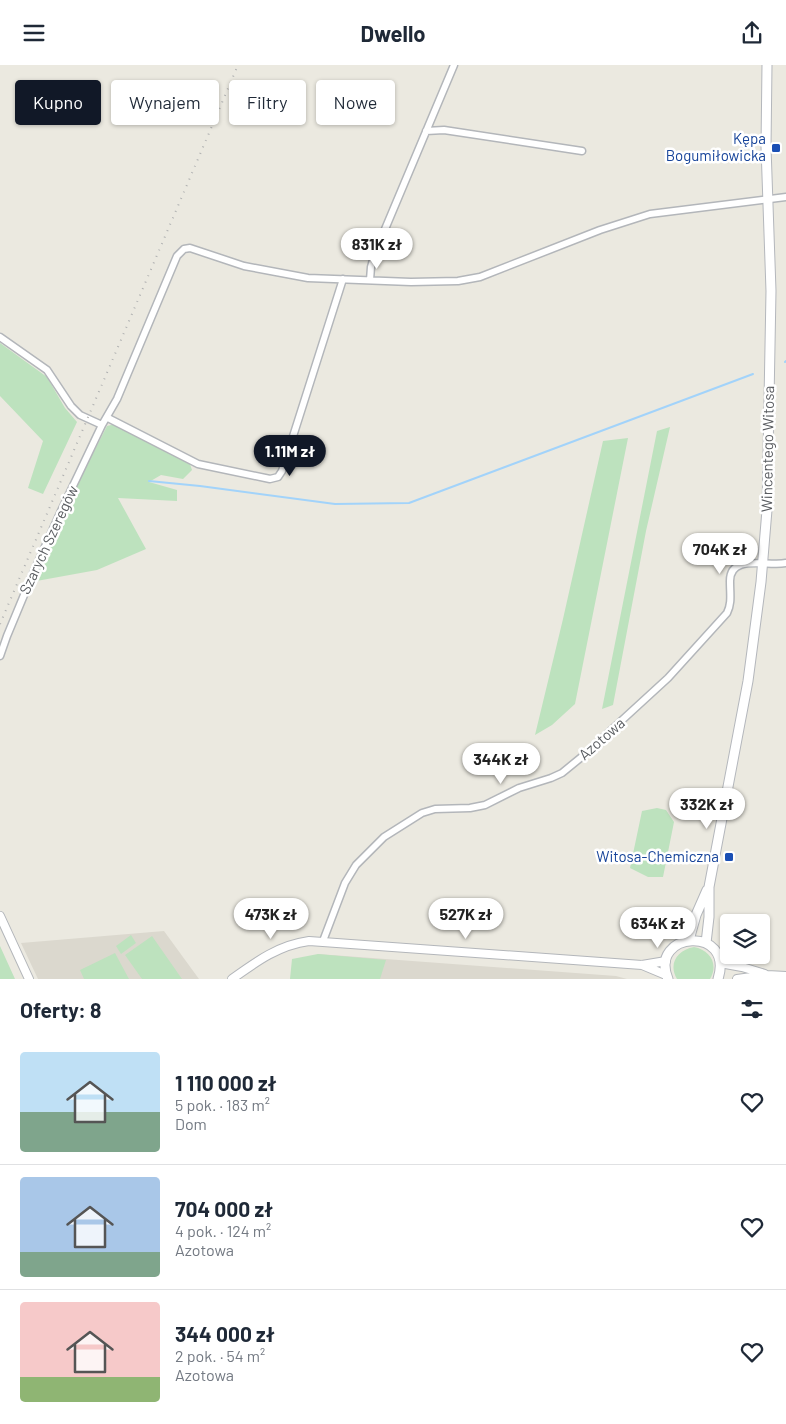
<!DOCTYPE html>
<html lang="pl">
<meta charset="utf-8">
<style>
:root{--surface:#fff;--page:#f6f6f7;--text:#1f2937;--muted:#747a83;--line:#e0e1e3;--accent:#111827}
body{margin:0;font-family:Barlow,sans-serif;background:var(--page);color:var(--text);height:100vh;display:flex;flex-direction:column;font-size:19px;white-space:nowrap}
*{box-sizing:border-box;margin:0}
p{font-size:16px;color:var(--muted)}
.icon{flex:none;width:28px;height:28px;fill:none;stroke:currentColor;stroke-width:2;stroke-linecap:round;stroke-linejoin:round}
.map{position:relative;height:914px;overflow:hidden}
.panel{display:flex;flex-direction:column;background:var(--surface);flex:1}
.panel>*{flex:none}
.guide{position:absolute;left:15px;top:15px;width:500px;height:45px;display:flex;gap:10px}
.buttons{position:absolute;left:720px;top:849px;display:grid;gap:10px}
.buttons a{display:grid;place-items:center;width:50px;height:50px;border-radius:5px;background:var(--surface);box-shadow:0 1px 4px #0004;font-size:25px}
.price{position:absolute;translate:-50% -42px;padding:0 11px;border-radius:18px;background:#fff;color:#222;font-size:16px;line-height:32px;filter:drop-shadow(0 1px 2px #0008)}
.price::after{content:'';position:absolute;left:50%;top:30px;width:15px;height:11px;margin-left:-8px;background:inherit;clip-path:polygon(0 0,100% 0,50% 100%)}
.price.selected{background:var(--accent);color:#fff}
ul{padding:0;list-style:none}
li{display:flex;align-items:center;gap:15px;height:125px;padding:0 20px}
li+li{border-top:1px solid var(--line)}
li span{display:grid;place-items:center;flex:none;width:140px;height:100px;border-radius:5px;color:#555}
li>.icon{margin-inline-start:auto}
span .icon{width:60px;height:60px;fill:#fffc;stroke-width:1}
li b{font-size:21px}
h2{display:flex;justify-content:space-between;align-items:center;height:60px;padding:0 20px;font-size:21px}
.tag{padding:0 18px;border-radius:5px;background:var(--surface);box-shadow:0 1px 4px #0004;font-size:18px;line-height:45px}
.tag.selected{background:var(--accent);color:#fff}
header{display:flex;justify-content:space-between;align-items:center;height:65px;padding:0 20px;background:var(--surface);font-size:22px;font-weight:700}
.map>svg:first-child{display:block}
.education{fill:#dbd8ce}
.green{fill:#bde2be}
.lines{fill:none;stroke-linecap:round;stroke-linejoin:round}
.stream{stroke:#a2d3fa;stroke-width:2}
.minor-casing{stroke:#b3b6ba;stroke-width:9}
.tertiary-casing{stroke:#b3b6ba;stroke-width:10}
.secondary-casing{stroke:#b4b7bc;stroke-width:11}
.minor{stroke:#fff;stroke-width:6}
.tertiary{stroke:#fff;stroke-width:8}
.secondary{stroke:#fff;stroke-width:9}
.rail{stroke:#b1b2b2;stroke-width:2;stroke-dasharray:1 6;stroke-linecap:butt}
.transit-dot{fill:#1a4fb4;stroke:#fff;stroke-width:2}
.labels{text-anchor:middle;stroke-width:5;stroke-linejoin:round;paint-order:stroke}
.transit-label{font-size:15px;fill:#164399;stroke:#fff;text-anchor:end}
.street-label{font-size:15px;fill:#595c60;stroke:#fff}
</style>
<header><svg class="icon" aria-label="menu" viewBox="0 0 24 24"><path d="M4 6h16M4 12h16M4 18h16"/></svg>Dwello<svg class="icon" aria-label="share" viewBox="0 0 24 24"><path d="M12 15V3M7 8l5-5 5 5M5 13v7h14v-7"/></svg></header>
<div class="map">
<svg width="786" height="914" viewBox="0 0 786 914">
<rect width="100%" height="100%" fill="#ebe9e0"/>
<!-- education -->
<path class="education" d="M 164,866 L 199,914 L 38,914 L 21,878 Z
M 318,889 L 616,911 L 627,914 L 291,914 Z"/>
<!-- green -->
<path class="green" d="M 0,278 L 47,312 L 65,343 L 77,357 L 43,429 L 28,423 L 43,376 L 0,331 Z
M 115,359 L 189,396 L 192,405 L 183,414 L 161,410 L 149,417 L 177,425 L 177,436 L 118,433 L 146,484 L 97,505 L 31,517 L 66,441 L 107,361 Z
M 670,362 L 646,466 L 613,640 L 602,644 L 657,366 Z
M 628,373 L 575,639 L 552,660 L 535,670 L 563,554 L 603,376 Z
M 657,743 L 666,745 L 674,757 L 663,812 L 648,812 L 630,803 L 642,746 Z
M 131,870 L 136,878 L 121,889 L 116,881 Z
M 152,871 L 182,914 L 142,914 L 125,890 Z
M 0,881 L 15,914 L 0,914 Z
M 694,882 C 710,885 719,899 710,914 L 677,914 C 668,899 677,885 694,882 Z
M 115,888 L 129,914 L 84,914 L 80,905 Z
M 318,889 L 386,895 L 380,914 L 290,914 L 292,894 Z"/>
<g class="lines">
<!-- stream -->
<path class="stream" d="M 785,297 L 786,296
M 149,416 L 200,421 L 335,439 L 409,438 L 753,309"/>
<!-- minor casing -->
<g class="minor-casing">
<path id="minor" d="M 426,66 L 444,65 L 582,86
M 370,215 L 371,202 L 375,188 L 454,0
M 0,272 L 47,305 L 71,341 L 80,350 L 102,360
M 108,353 L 198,399 L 270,414 L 278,412 L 282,406 L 343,214
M 0,591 L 7,571 L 34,506 L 61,446 L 102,360 L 117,334 L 177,191 L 184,184 L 190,183 L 244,201 L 308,213 L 411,217 L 458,216 L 480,212 L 600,165 L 650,149 L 786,132
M 323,876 L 345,818 L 356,800 L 384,772 L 422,748 L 435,744 L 470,743 L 485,740 L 519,723 L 551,713 L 562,708 L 584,690 L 668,613 L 727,548 C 732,538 730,529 730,517 C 729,488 768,502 786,498"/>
</g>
<!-- tertiary casing -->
<g class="tertiary-casing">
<path id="tertiary" d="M 0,851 L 29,914
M 720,898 L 742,902 L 765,909
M 642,900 L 666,910
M 232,914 C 257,896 279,880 309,876 L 642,900 L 666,896
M 737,914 L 767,910 L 786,911"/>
</g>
<!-- secondary casing -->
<g class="secondary-casing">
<path id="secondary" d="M 689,875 L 696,850 L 707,825
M 706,878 L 709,852 L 709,822 L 748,616 L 761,517 L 767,445 L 771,226 L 766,82 L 767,0
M 668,914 C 648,866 735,860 718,914"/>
</g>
<!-- minor -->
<use href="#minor" class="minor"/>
<!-- tertiary -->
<use href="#tertiary" class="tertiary"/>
<!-- secondary -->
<use href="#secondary" class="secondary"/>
<!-- rail -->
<path class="rail" d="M 0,559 L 238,0"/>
</g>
<!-- markers -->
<g class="transit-dot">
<rect x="771" y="78" width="10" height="10" rx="2.5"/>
<rect x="724" y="787" width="10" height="10" rx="2.5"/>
</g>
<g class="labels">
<!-- transit labels -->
<g class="transit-label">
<text x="766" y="79">Kępa<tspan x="766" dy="17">Bogumiłowicka</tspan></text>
<text x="719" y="797">Witosa-Chemiczna</text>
</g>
<!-- street labels -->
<g class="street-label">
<text transform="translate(768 384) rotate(-89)" y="5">Wincentego Witosa</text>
<text transform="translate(49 475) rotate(-65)" y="5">Szarych Szeregów</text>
<text transform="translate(602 674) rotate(-41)" y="5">Azotowa</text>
</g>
</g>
</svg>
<div class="buttons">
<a><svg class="icon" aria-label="layers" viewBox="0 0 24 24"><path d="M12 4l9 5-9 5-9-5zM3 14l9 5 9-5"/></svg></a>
</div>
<b class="price" style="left:377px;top:205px">831K zł</b>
<b class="price selected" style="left:290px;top:412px">1.11M zł</b>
<b class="price" style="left:720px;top:510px">704K zł</b>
<b class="price" style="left:501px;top:720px">344K zł</b>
<b class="price" style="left:707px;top:765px">332K zł</b>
<b class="price" style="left:271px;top:875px">473K zł</b>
<b class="price" style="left:466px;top:875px">527K zł</b>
<b class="price" style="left:658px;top:884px">634K zł</b>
<div class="guide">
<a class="tag selected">Kupno</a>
<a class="tag">Wynajem</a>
<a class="tag">Filtry</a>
<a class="tag">Nowe</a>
</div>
</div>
<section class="panel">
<h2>Oferty: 8<svg class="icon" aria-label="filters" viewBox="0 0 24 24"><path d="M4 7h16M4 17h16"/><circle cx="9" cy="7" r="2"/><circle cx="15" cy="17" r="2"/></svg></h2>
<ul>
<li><span style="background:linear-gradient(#bfe0f5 60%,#7fa58c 0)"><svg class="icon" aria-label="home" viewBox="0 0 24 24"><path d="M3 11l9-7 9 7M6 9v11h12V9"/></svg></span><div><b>1 110 000 zł</b><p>5 pok. · 183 m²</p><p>Dom</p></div><svg class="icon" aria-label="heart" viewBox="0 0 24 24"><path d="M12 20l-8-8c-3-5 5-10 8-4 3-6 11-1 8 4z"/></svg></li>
<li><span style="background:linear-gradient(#a9c7e8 75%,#7fa58c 0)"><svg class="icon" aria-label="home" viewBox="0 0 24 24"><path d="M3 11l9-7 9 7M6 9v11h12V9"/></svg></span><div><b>704 000 zł</b><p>4 pok. · 124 m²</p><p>Azotowa</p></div><svg class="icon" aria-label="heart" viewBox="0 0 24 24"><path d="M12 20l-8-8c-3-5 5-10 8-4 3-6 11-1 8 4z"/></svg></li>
<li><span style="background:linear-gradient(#f6c9c9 75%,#8fb573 0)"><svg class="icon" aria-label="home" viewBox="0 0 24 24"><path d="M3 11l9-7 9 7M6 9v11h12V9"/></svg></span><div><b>344 000 zł</b><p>2 pok. · 54 m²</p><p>Azotowa</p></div><svg class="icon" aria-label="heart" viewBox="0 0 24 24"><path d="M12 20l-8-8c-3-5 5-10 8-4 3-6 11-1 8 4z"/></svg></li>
</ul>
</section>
